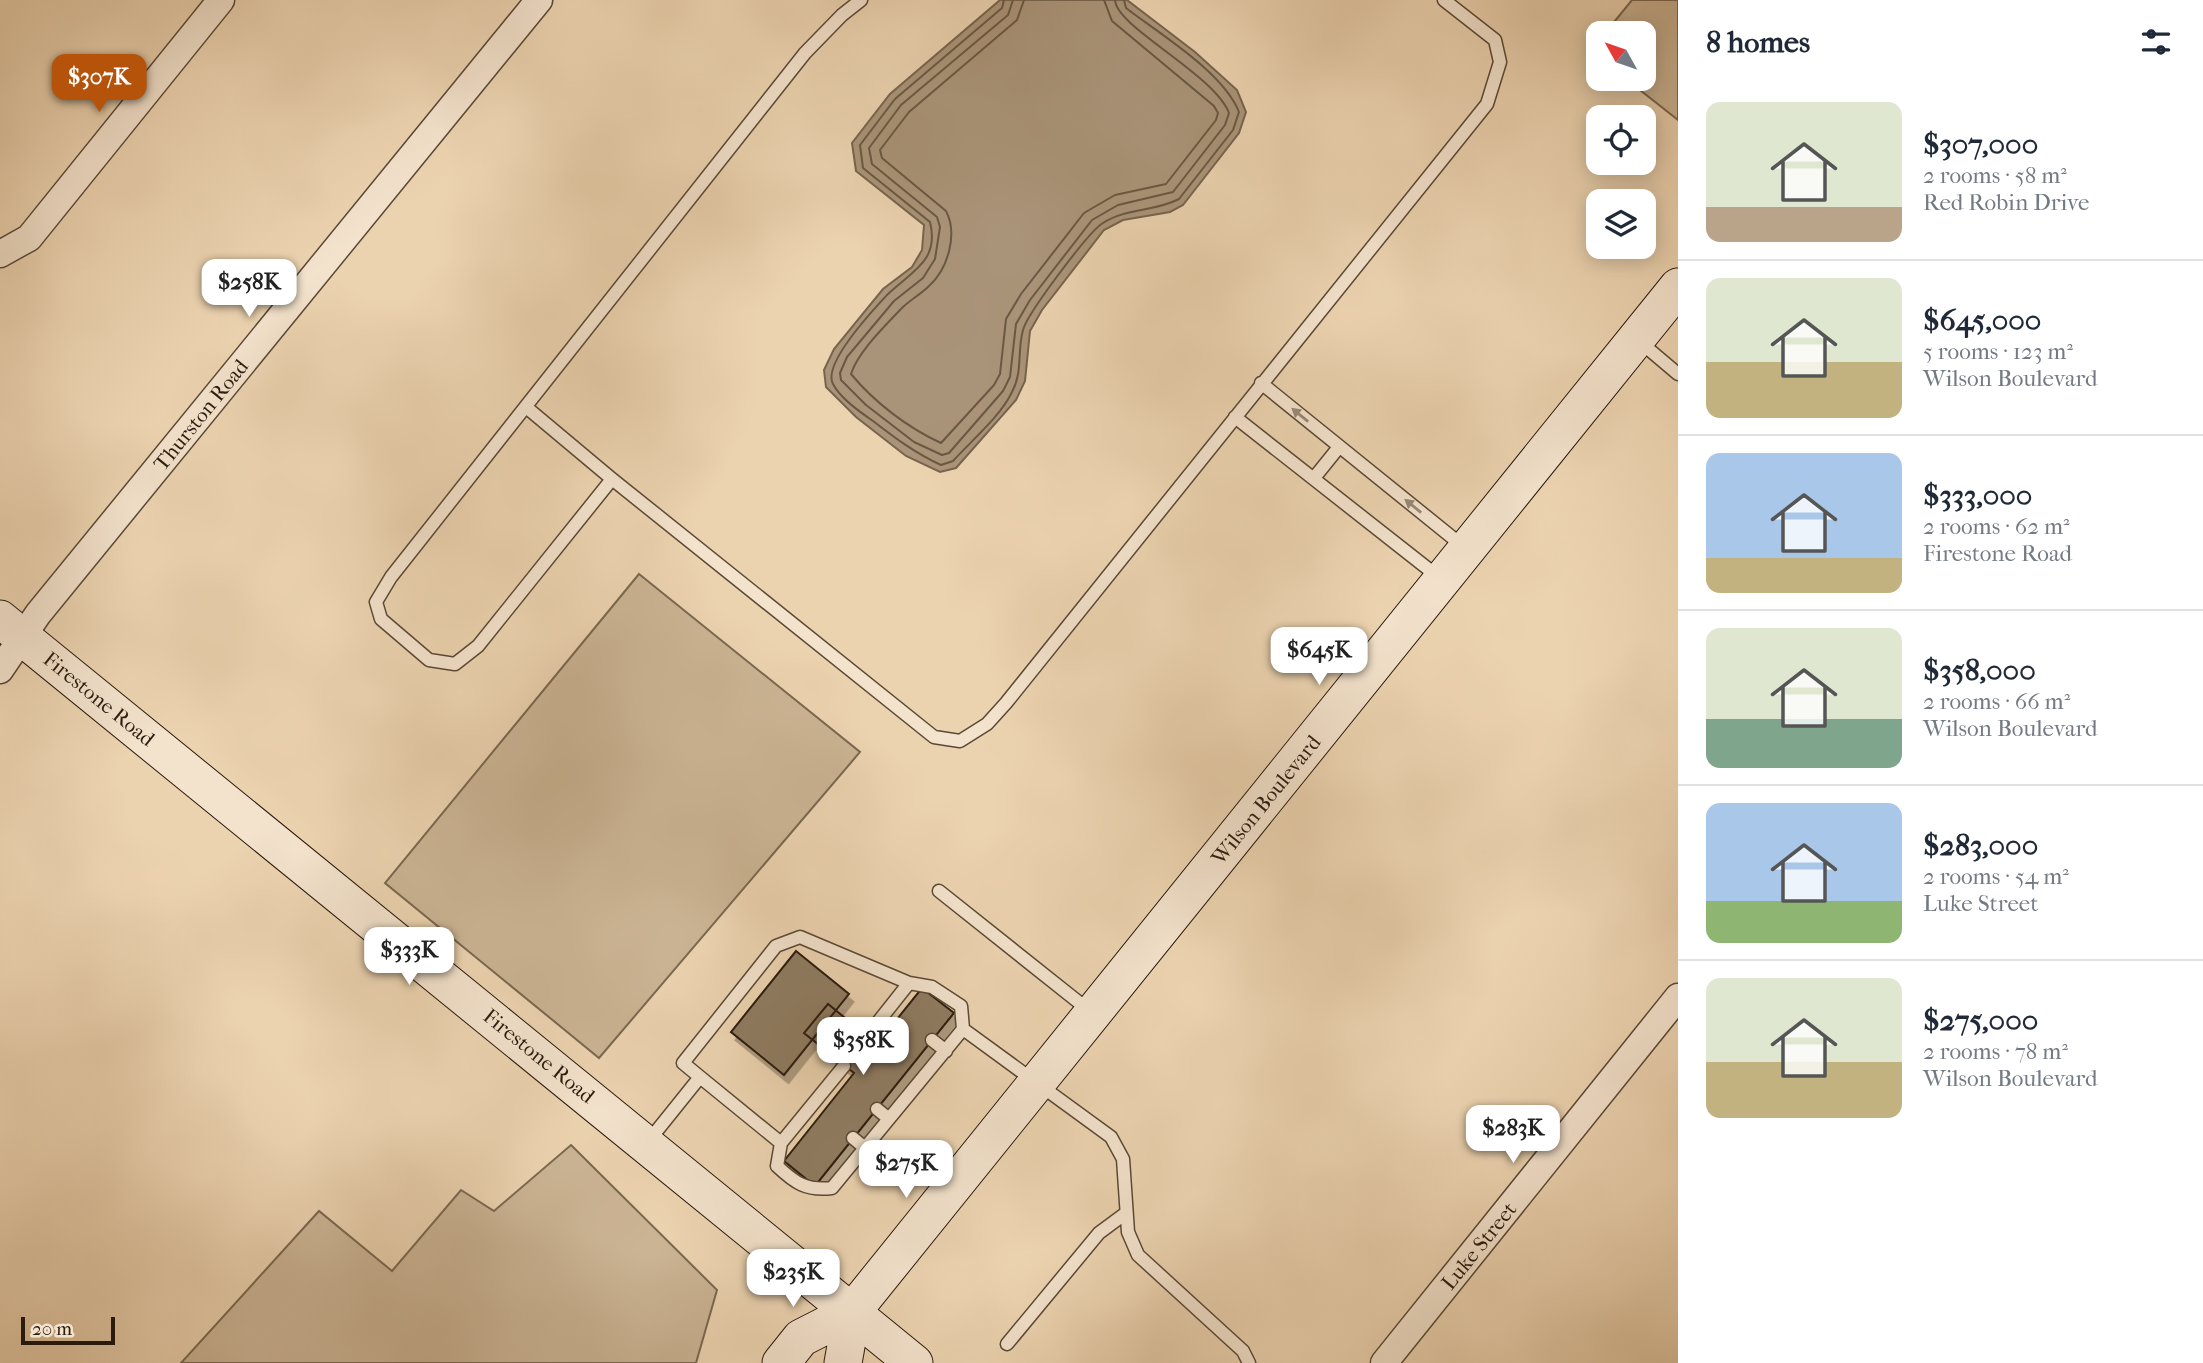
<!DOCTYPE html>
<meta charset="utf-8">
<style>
:root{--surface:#fff;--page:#f6f6f7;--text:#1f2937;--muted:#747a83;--line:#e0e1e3;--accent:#b45309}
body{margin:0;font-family:"IM FELL French Canon",serif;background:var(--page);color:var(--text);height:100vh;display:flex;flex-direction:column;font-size:26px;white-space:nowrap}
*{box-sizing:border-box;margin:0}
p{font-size:23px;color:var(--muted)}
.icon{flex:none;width:38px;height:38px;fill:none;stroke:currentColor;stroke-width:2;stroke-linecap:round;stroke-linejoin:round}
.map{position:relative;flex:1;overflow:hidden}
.drawer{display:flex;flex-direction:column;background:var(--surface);width:525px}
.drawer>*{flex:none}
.needle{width:46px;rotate:310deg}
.controls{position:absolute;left:1586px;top:21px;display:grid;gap:14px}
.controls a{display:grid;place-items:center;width:70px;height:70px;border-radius:14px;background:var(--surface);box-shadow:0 4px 18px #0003;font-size:35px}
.scale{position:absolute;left:21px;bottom:18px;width:94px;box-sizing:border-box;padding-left:7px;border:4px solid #2a1b0d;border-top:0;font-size:19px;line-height:24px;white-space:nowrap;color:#2a1b0d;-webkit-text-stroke:5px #f3e2cc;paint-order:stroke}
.price{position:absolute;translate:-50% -60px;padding:0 16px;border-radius:14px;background:#fff;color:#222;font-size:23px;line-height:46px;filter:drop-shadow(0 2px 4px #0008)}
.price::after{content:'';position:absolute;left:50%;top:42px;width:21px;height:16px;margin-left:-10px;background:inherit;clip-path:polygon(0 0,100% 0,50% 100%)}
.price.selected{background:var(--accent);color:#fff}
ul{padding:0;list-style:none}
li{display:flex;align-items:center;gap:21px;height:175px;padding:0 28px}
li+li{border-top:2px solid var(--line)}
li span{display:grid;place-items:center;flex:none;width:196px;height:140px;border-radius:14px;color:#555}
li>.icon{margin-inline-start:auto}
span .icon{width:84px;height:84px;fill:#fffc;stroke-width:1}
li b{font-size:30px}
h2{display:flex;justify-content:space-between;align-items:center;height:84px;padding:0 28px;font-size:30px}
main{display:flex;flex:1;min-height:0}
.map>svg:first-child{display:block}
.green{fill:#cbb494;stroke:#7a6850;stroke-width:2}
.water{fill:#aa9479;stroke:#77644e;stroke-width:2}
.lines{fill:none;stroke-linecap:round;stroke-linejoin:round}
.shore{stroke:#6a5843;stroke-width:2}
.building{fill:#8f7b62;stroke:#2a1b0d;stroke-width:2;filter:url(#shadow)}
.lane-casing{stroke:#5a4936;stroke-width:15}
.street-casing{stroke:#5a4936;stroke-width:29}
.secondary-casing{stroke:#2a1b0d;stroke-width:39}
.lane{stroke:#f3e2cc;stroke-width:12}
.street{stroke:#f3e2cc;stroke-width:26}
.secondary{stroke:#f3e2cc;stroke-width:37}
.oneway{fill:#998876}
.labels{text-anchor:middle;stroke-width:6;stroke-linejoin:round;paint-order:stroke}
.street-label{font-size:21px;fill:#2a1b0d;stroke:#f3e2cc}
</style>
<main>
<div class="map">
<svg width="1678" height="1363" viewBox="0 0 1678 1363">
<defs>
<filter id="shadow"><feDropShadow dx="4.5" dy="8" stdDeviation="0" flood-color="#0004"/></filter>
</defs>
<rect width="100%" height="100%" fill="#ecd3b0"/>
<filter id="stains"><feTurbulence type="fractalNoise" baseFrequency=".00286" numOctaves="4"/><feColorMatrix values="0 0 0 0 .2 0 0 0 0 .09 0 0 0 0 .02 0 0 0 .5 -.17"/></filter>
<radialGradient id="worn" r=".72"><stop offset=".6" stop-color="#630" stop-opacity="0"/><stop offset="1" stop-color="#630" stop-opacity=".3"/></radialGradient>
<!-- green -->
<path class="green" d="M 1632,0 L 1678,0 L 1678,120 L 1626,79 L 1643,79 L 1643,33 L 1605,33 Z
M 639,574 L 860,752 L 599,1058 L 385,883 Z
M 571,1145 L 717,1290 L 696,1363 L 181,1363 L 319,1211 L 392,1271 L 461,1190 L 494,1211 Z"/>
<!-- water -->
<path class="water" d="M 1000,0 L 1127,0 L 1195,52 L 1237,90 L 1246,112 L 1239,133 L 1183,205 L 1170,212 L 1123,220 L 1104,230 L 1042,310 L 1030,331 L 1025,381 L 1016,400 L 956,468 L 940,472 L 906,456 L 856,417 L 826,387 L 824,370 L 834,349 L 883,289 L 912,267 L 922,250 L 924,225 L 856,171 L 852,143 L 890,94 Z"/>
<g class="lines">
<!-- shore -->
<path class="shore" d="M 1004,0 L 1002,8 L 895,99 L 860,145 L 863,168 L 930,222 C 940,262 910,272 887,295 C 873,310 822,364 833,384 C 840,398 860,412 873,421 C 895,438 915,453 941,465 L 953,461 C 972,440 1000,417 1012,392 C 1023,372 1017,351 1023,330 C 1027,314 1089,231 1103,223 C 1126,208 1154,212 1179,199 L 1233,130 L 1239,112 C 1223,72 1161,35 1126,8 L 1124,0
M 1013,0 L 1008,15 L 901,105 L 869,148 L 872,164 L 937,217 L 940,227 L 935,259 L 923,278 L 894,301 L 847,357 L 840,373 L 841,380 L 866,405 L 914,442 L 942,455 L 949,453 L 1003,391 L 1010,377 L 1016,324 L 1030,300 L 1092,220 L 1118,205 L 1173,192 L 1225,125 L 1229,113 C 1214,74 1116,27 1115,0
M 1024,0 L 1017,20 L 909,112 L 880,150 L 882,158 L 946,211 C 958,234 948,269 929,286 C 920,295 908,301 900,310 C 884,327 858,352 851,374 C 874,402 908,428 941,443 L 994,385 L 1000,374 L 1006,319 L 1021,294 L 1084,213 L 1115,195 L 1166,184 L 1216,120 L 1218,113 L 1214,106 L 1112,21 L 1104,0"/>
</g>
<!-- building -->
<path class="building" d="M 796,951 L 849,994 L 784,1075 L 731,1032 Z
M 922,988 L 954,1013 L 815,1186 L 784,1161 L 854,1073 L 804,1033 L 828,1004 L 877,1044 Z"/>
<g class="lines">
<!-- lane casing -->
<g class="lane-casing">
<path id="lane" d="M 1639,341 L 1678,374
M 1261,383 L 1464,547
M 526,407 L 612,479 L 934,737 L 960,741 L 987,724 L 1006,703 L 1487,104 L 1500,62 L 1495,40 L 1444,0
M 1235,417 L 1441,579
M 1314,478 L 1339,447
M 612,479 L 478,646 L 455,664 L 429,660 L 381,619 L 376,602 L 391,577 L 805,53 L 842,15 L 861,0
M 939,891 L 1091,1012
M 867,1036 L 909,983
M 932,1040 L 946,1051
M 700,1077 L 781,1143 L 844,1066
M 877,1109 L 889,1119
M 853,1138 L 865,1148
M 647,1143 L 700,1077 L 683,1063 L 776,946 L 800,937 L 909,983 L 932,987 L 961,1006 L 963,1029 L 1111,1137 L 1123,1159 L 1128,1232 L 1138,1255 L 1243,1351 L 1249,1363
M 781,1143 L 777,1166 C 795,1183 806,1191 832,1188 L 963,1029
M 1007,1344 L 1099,1233 L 1126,1213"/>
</g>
<!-- street casing -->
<g class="street-casing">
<path id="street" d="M 0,254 L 29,238 L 221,0
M 0,670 L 38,614 L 539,0
M 1384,1363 L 1678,997"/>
</g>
<!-- secondary casing -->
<g class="secondary-casing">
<path id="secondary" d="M 0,619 L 914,1363
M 781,1363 L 801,1338 L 852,1312 L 1678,287
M 843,1363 L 852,1312"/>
</g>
<!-- lane -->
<use href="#lane" class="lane"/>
<!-- street -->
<use href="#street" class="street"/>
<!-- secondary -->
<use href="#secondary" class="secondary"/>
</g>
<!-- one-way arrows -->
<defs><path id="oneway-solid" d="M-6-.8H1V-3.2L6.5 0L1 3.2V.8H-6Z" transform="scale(1.75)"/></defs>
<g class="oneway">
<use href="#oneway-solid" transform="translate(1300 415) rotate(-141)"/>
<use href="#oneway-solid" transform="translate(1413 506) rotate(-141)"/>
</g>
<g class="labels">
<!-- street labels -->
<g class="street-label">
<text transform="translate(201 415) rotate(-51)" y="7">Thurston Road</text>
<text transform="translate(99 699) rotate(39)" y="7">Firestone Road</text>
<text transform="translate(1266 800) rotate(-51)" y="7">Wilson Boulevard</text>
<text transform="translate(539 1056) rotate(39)" y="7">Firestone Road</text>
<text transform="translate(1479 1246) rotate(-51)" y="7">Luke Street</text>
</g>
</g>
<rect width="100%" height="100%" filter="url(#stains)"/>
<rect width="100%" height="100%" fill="url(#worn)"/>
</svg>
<div class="controls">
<a><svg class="needle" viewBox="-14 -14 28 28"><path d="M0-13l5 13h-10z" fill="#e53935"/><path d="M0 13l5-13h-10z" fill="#747a83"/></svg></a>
<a><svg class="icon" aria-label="locate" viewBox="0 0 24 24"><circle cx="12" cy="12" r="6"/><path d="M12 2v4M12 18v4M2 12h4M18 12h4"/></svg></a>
<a><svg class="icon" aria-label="layers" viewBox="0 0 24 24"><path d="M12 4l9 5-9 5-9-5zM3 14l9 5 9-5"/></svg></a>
</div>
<div class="scale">20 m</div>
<b class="price selected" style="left:99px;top:114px">$307K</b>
<b class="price" style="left:249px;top:319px">$258K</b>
<b class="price" style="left:1319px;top:687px">$645K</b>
<b class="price" style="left:409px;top:987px">$333K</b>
<b class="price" style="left:863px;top:1077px">$358K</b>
<b class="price" style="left:1513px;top:1165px">$283K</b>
<b class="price" style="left:906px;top:1200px">$275K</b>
<b class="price" style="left:793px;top:1309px">$235K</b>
</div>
<section class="drawer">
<h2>8 homes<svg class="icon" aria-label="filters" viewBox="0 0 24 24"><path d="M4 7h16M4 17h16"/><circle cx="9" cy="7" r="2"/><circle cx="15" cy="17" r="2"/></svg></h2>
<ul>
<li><span style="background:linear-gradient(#dfe7d0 75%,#b9a48a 0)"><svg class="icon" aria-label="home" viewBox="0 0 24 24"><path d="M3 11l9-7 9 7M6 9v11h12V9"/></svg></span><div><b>$307,000</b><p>2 rooms · 58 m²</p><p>Red Robin Drive</p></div></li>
<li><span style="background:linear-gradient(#dfe7d0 60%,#c2b280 0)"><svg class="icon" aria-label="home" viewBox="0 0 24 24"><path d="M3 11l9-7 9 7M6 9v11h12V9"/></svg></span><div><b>$645,000</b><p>5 rooms · 123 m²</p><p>Wilson Boulevard</p></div></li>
<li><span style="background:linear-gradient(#a9c7e8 75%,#c2b280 0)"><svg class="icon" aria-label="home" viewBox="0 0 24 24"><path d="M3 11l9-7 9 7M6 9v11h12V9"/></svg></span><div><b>$333,000</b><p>2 rooms · 62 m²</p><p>Firestone Road</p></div></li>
<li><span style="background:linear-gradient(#dfe7d0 65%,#7fa58c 0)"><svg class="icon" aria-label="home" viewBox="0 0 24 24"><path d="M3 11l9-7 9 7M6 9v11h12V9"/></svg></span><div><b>$358,000</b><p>2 rooms · 66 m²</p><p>Wilson Boulevard</p></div></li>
<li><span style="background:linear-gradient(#a9c7e8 70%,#8fb573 0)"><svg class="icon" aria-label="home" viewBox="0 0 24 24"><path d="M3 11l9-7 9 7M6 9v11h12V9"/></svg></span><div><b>$283,000</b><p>2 rooms · 54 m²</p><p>Luke Street</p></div></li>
<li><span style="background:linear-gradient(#dfe7d0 60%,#c2b280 0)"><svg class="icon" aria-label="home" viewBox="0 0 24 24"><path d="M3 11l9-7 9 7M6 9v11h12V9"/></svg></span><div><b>$275,000</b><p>2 rooms · 78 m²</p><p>Wilson Boulevard</p></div></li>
</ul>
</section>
</main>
